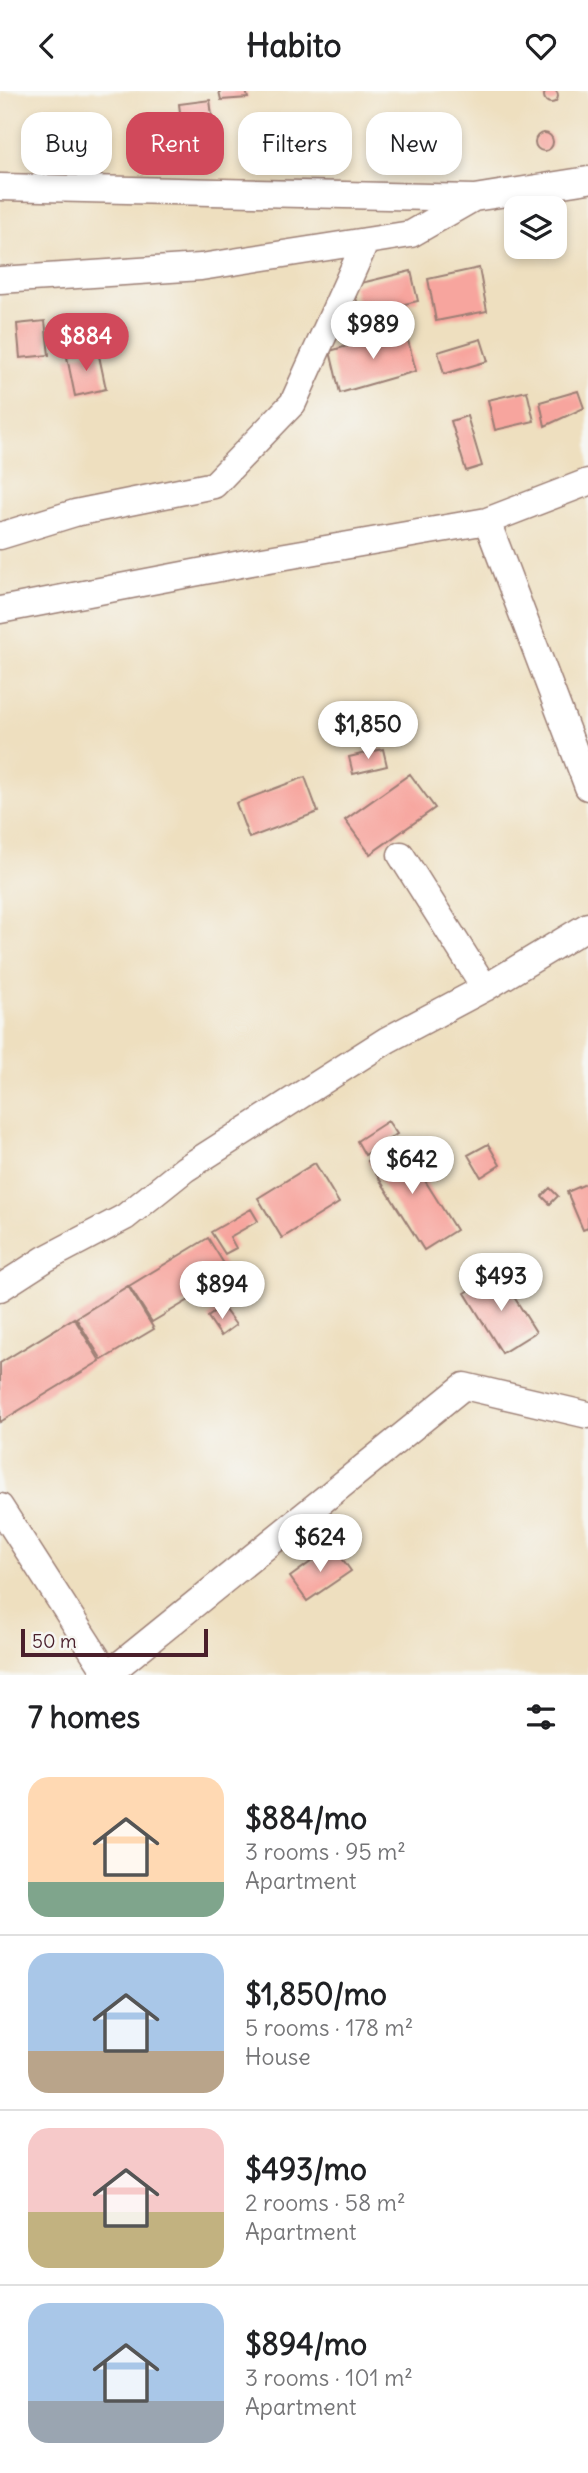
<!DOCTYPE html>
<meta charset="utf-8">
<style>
:root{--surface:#fff;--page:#f2f2f2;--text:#202124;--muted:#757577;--line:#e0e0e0;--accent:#d1495b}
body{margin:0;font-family:Delius,sans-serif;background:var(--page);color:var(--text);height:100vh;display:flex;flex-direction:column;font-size:26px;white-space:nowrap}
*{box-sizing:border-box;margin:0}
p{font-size:23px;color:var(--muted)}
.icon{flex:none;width:38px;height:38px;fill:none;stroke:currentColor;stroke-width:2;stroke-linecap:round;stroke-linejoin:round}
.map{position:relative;height:1584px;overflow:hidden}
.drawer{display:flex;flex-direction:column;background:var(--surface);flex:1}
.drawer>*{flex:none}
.top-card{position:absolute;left:21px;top:21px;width:546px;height:63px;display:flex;gap:14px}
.tools{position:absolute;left:504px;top:105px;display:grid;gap:14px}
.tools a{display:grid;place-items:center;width:63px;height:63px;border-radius:14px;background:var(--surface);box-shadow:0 4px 10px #0003;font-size:35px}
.scale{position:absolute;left:21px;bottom:18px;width:187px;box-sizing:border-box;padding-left:7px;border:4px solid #4a1f2b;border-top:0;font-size:19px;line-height:24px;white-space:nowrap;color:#4a1f2b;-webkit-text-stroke:5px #f6f6f2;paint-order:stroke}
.price{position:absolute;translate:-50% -60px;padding:0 16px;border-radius:24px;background:#fff;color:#222;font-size:23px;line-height:46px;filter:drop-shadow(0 2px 4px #0008)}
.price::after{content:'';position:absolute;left:50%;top:42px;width:21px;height:16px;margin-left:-10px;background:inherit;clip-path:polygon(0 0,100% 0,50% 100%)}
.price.on{background:var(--accent);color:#fff}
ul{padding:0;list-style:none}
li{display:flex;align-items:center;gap:21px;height:175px;padding:0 28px}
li+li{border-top:2px solid var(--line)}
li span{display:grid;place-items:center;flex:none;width:196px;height:140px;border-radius:21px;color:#555}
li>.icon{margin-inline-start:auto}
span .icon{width:84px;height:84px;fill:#fffc;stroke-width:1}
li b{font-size:30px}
h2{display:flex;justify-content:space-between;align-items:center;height:84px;padding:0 28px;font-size:30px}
.pill{padding:0 24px;border-radius:21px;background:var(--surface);box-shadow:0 4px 10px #0003;font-size:24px;line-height:63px}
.pill.on{background:var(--accent);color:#fff}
header{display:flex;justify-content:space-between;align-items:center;height:91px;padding:0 28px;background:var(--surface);font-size:32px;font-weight:700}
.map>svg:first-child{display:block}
.building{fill:#f7a59e}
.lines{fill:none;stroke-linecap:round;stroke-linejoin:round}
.street-casing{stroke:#9c7f75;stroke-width:29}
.street{stroke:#fff;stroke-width:26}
</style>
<header><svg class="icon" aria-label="back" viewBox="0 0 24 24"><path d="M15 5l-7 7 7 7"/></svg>Habito<svg class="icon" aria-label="heart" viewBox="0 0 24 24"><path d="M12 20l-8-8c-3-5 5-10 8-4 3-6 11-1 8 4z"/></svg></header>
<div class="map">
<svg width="588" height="1584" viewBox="0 0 588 1584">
<rect width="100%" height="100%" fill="#f6f6f2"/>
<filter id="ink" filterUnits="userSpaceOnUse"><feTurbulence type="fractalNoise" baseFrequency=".0143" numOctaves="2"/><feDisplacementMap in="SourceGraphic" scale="14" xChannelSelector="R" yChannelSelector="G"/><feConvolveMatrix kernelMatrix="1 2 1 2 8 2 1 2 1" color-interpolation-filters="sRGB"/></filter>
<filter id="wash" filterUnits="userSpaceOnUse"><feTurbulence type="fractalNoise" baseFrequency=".00686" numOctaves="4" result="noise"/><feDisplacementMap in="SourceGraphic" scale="28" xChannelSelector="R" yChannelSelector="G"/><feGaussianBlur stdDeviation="1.57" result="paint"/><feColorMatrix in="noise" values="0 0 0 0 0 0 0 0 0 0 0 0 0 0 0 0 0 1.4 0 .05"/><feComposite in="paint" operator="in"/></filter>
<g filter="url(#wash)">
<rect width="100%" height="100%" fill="#eedfbf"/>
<g id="blocks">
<!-- building -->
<path class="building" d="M544 5a7 7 0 1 1 14 0a7 7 0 1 1-14 0Z
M 219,0 L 246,0 L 248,7 L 221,9 Z
M 210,9 L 212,25 L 181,29 L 179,13 Z
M535 51a9 9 0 1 1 18 0a9 9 0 1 1-18 0Z
M 71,74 L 73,90 L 40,94 L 38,77 Z
M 479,177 L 487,220 L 436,230 L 428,188 Z
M 411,180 L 418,210 L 360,223 L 353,194 Z
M 45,230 L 49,264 L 20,267 L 17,233 Z
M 405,238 L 416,280 L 340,302 L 330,260 Z
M 481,248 L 488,270 L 444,283 L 438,261 Z
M 98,260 L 106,298 L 75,305 L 67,266 Z
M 527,300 L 534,330 L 495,339 L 488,309 Z
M 578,300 L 584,317 L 545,335 L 540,311 Z
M 467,325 L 482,375 L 466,380 L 451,330 Z
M 383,658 L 387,675 L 353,683 L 349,666 Z
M 410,683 L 435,717 L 370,763 L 345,729 Z
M 305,686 L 318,721 L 249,747 L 236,712 Z
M 388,1030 L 397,1043 L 365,1064 L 357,1050 Z
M 400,1050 L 456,1139 L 424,1159 L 368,1070 Z
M 488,1053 L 500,1074 L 481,1086 L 468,1064 Z
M 315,1072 L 339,1112 L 282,1147 L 258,1107 Z
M 588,1092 L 588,1137 L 583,1139 L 567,1101 Z
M 550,1097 L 558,1105 L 550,1113 L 542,1105 Z
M 251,1118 L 258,1130 L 230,1146 L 236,1157 L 225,1163 L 211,1141 Z
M 208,1147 L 231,1184 L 152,1231 L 129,1195 Z
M 499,1182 L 536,1241 L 502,1262 L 465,1202 Z
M 128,1195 L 154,1238 L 102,1269 L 76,1227 Z
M 222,1215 L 236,1234 L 221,1245 L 208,1226 Z
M 74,1227 L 100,1270 L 0,1331 L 0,1272 Z
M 333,1455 L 351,1480 L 307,1510 L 290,1486 Z"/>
</g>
</g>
<g filter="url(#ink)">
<use href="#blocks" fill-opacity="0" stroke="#9c7f75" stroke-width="2"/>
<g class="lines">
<!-- street casing -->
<g class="street-casing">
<path id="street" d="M 0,96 L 474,107 L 588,89
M 0,189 L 201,176 L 411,143 L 472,108
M 487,430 L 588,696
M 0,445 L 75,422 L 214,394 L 293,312 L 366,150
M 0,519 L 246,472 L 487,430 L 588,391
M 401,764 L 485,897
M 0,1197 L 45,1168 L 125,1126 L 185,1078 L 387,949 L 485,897 L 588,835
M 0,1416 L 108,1584
M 107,1584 L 464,1295 L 588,1324"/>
</g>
<!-- street -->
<use href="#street" class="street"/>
</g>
</g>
</svg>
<div class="tools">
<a><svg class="icon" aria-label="layers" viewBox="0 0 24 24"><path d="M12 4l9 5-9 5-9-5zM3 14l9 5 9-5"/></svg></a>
</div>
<div class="scale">50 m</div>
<b class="price" style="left:373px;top:270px">$989</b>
<b class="price on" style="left:86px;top:282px">$884</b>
<b class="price" style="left:368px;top:670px">$1,850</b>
<b class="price" style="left:412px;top:1105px">$642</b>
<b class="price" style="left:501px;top:1222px">$493</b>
<b class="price" style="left:222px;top:1230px">$894</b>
<b class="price" style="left:320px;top:1483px">$624</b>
<div class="top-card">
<a class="pill">Buy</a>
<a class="pill on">Rent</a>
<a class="pill">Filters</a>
<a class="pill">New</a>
</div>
</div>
<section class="drawer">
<h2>7 homes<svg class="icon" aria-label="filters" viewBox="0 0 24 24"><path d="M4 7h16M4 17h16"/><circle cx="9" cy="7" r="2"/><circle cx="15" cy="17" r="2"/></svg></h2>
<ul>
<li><span style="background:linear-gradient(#ffd9b3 75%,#7fa58c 0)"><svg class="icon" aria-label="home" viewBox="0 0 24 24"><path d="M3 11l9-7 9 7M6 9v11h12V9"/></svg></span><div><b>$884/mo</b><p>3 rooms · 95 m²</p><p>Apartment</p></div></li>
<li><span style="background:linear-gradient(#a9c7e8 70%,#b9a48a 0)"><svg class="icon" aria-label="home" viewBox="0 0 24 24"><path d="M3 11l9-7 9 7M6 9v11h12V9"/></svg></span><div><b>$1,850/mo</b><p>5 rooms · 178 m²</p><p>House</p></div></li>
<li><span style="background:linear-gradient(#f6c9c9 60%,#c2b280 0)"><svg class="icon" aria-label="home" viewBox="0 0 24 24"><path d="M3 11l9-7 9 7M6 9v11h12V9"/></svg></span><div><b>$493/mo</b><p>2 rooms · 58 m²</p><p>Apartment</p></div></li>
<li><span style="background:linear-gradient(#a9c7e8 70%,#9aa5b1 0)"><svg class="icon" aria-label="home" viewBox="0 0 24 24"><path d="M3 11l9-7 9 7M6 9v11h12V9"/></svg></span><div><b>$894/mo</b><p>3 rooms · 101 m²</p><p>Apartment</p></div></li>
</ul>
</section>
